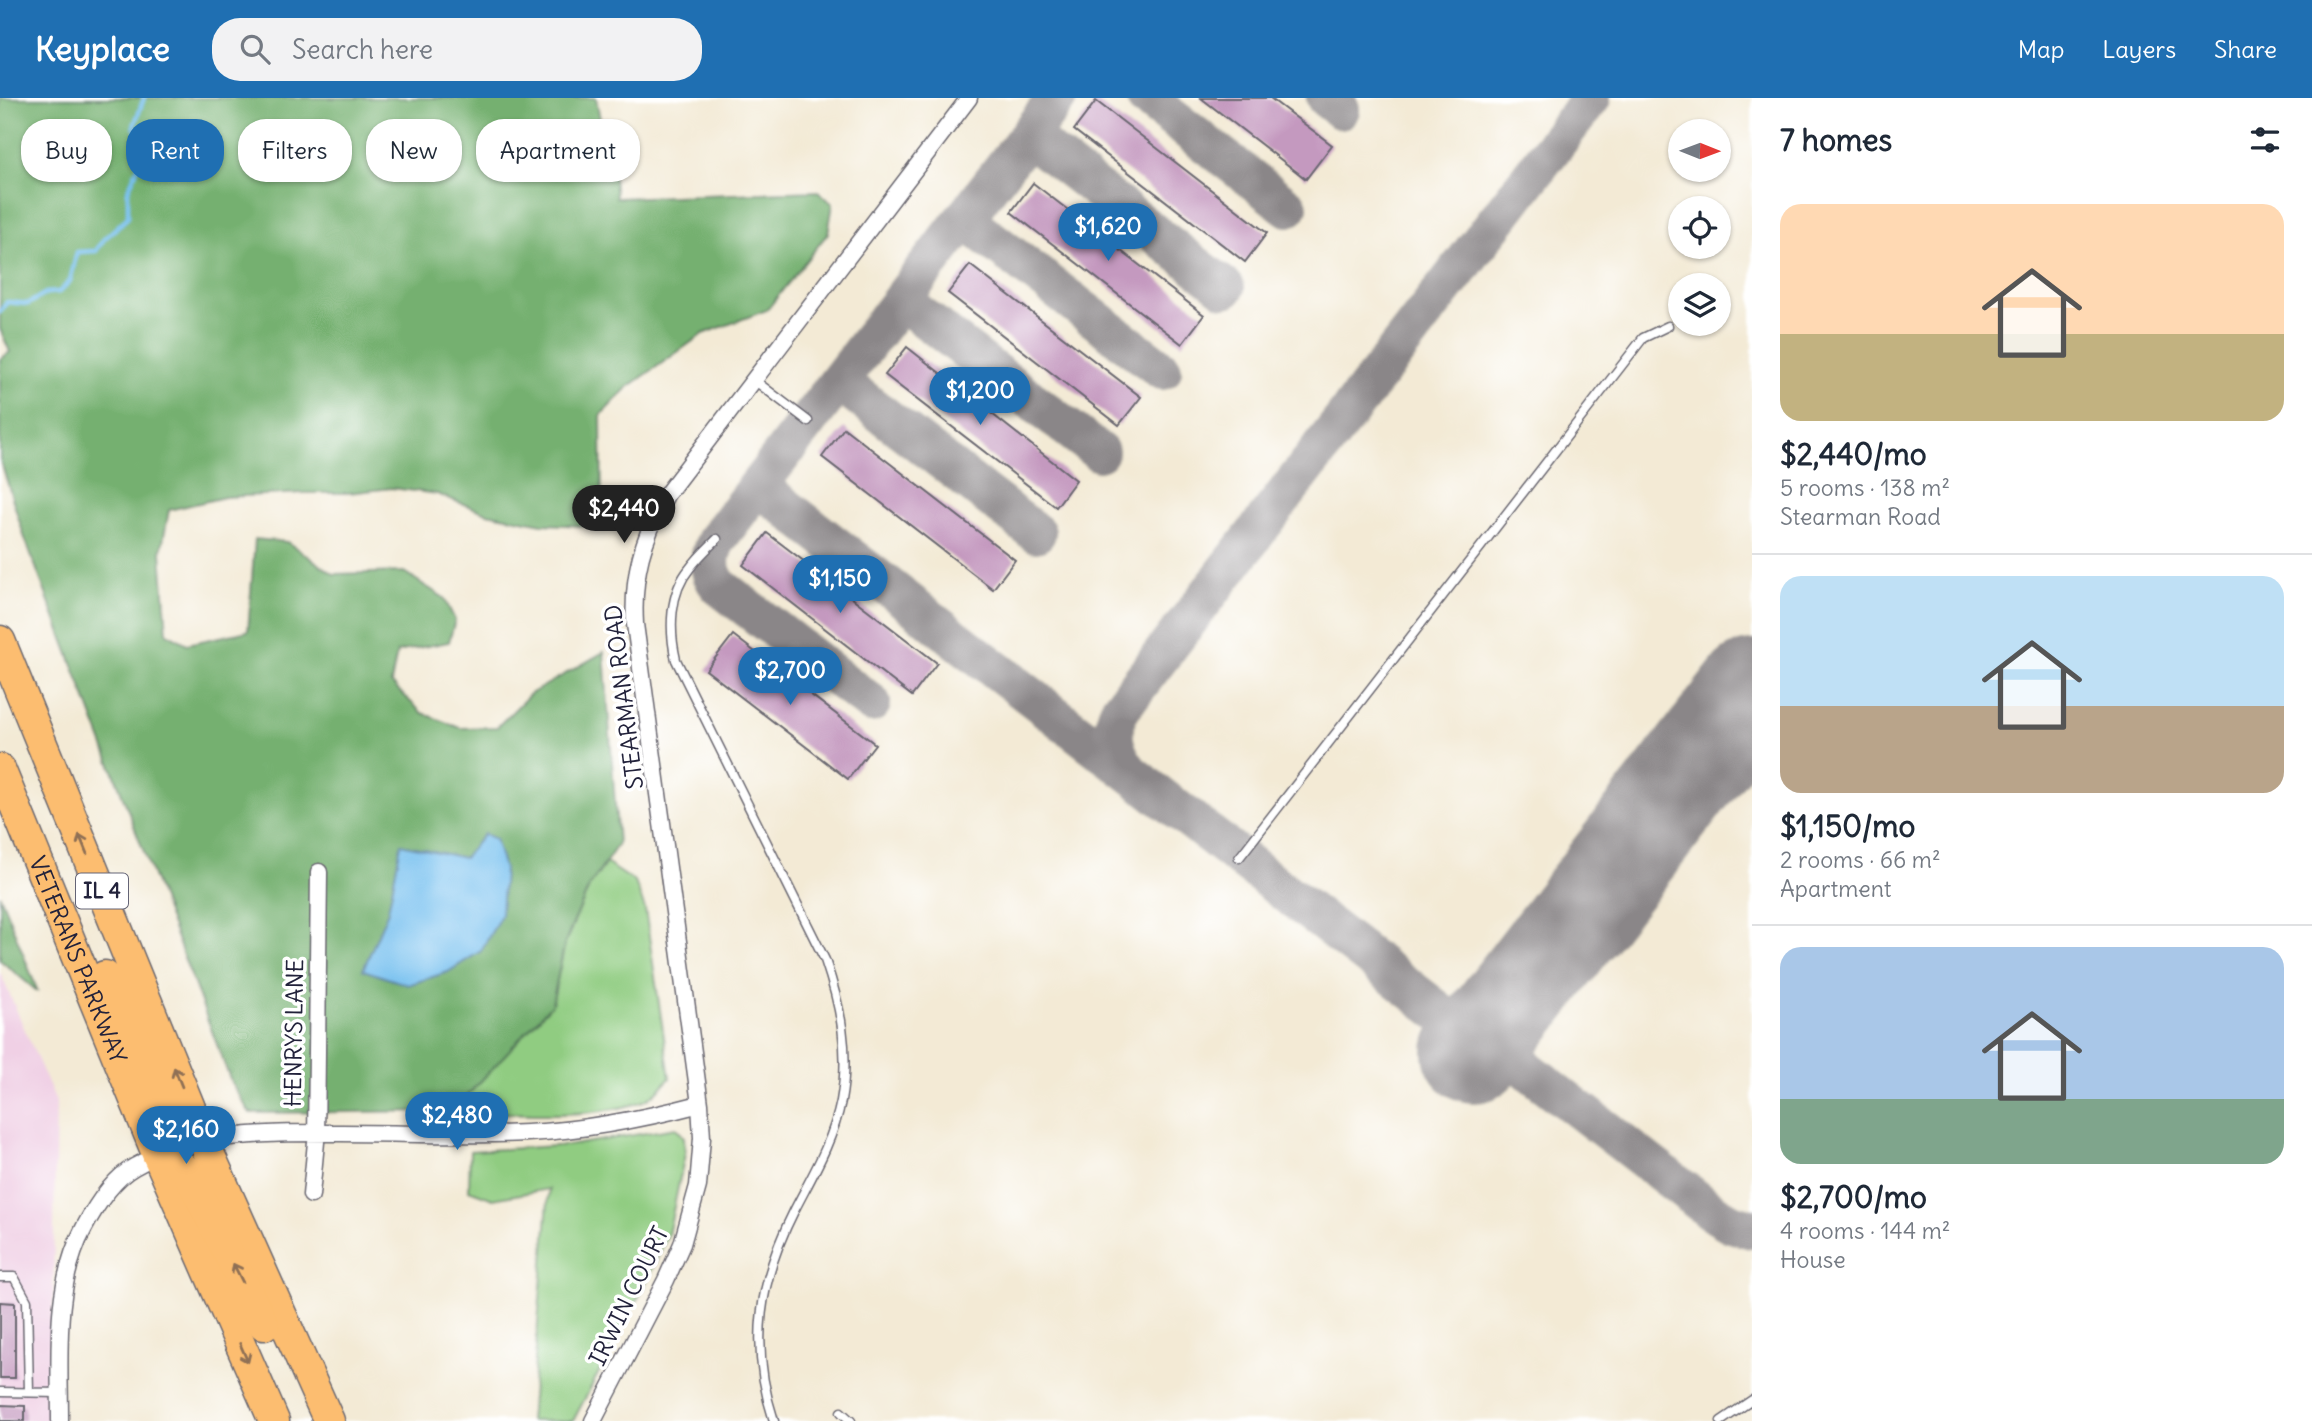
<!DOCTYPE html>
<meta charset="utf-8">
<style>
:root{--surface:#fff;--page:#f2f2f3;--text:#1f2937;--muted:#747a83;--line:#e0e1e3;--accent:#1f6fb2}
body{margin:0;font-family:Delius,sans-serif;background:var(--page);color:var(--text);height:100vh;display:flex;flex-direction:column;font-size:26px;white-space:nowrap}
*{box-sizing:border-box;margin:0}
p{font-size:23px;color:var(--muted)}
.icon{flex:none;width:38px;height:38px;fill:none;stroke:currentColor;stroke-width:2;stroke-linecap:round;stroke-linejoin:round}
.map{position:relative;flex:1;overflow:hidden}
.panel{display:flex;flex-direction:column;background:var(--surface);width:560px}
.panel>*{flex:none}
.guide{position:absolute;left:21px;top:21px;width:665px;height:63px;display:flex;gap:14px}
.needle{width:46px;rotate:91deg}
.buttons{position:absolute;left:1668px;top:21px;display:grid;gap:14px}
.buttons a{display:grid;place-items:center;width:63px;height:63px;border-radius:50%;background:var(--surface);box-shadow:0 2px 5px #0004;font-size:35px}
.price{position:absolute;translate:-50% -60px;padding:0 16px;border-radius:24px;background:var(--accent);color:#fff;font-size:23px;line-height:46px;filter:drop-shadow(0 2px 4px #0008)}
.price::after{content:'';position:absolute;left:50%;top:42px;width:21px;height:16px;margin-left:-10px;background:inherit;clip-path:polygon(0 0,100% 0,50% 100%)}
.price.current{background:#222;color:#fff}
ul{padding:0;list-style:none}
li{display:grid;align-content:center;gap:14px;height:371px;padding:0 28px}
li+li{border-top:2px solid var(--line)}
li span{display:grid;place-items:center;height:217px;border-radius:21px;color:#555}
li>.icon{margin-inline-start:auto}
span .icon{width:126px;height:126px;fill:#fffc;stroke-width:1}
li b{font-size:30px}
h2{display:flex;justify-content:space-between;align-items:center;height:84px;padding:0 28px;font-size:30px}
.pill{padding:0 24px;border-radius:28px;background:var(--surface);box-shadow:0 2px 5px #0004;font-size:24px;line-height:63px}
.pill.current{background:var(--accent);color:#fff}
header{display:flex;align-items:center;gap:42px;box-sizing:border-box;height:98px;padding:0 35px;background:var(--accent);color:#fff}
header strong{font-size:33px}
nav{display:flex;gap:38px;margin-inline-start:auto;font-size:24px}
.search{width:490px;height:63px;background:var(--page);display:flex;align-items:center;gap:18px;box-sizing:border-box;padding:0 24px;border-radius:28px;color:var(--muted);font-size:26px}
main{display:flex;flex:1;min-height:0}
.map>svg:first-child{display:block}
.built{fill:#f0d0e5}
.green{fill:#90cc81;stroke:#59775e;stroke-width:2}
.forest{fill:#74b06f;stroke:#4b6955;stroke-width:2}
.water{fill:#76c0ef;stroke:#4c7195;stroke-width:2}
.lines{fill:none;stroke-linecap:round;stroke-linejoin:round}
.stream{stroke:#76c0ef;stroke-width:4.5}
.taxiway{stroke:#8a8688;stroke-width:40}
.runway{stroke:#8a8688;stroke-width:102}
.building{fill:#c499bf}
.lane-casing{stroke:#6b6871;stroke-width:11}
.street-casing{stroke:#6b6871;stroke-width:19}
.highway-casing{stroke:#6b6871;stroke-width:33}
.lane{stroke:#fff;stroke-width:8}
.street{stroke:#fff;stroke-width:16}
.highway{stroke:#fcbd6f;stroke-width:30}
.oneway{stroke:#8f7055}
.labels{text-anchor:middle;stroke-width:7;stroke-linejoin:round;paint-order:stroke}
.shield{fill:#fff;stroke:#646476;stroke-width:2}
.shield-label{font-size:21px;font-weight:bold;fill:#22223b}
.street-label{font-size:23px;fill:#22223b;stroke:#fff}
</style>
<header>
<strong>Keyplace</strong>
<div class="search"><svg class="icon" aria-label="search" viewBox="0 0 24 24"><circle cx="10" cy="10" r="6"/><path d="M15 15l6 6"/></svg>Search here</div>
<nav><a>Map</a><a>Layers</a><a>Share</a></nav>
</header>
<main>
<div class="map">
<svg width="1752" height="1323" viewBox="0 0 1752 1323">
<rect width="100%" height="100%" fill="#fff"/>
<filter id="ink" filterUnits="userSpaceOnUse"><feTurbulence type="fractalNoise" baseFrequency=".0143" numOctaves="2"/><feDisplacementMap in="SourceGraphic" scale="14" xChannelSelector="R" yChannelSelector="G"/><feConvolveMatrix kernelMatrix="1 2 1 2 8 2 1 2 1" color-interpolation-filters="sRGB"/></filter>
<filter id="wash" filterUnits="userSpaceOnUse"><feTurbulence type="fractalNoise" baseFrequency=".00686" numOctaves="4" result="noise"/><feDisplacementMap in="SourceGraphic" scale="28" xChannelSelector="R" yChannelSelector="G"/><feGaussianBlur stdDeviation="1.57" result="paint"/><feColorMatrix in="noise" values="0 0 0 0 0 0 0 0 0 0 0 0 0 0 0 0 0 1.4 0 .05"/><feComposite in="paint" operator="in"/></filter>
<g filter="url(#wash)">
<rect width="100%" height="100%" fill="#f3ead5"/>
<!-- built -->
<path class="built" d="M 0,874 L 56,1004 L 51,1323 L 0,1323 Z"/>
<!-- green -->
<path class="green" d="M 606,765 L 635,784 L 645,811 L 670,980 C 663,987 655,998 646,1002 C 596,1023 508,1015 453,1013 L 552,906 L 565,845 L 589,789 Z
M 676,1030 L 684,1039 L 685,1056 L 668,1137 L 643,1191 L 573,1323 L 530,1323 L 549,1091 L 493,1101 L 469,1092 L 470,1053 L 573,1047 Z"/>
<!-- forest -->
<path class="forest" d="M 0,0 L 596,0 L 600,21 L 611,51 L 616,100 L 818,93 L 833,106 L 828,135 L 767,212 L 703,236 L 627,290 L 601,317 L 602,416 L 587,428 L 542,426 L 487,415 L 437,396 L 392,390 L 348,395 L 304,395 L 225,399 L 169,412 L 161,454 L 167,535 L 187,546 L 248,533 L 255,441 L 287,444 L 334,476 L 404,474 L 444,500 L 455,522 L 449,544 L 397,554 L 391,585 L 422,615 L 460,630 L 497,629 L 530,596 L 604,554 L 618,746 L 589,789 L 565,844 L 552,906 L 453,1013 L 250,1015 L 232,986 L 24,438 L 0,361 L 0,261 L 10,254 L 0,231 Z
M 0,797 L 38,894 L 0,862 Z"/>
<!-- water -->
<path class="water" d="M 484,736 L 495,741 L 504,771 L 501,817 L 481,853 L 448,874 L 408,887 L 363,872 L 388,813 L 401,746 L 464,760 Z"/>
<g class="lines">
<!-- stream -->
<path class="stream" d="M 0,214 L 7,204 L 28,206 L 46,195 L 59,194 L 70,183 L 77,154 L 96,153 L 104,141 L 128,119 L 128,92 L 145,53 L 134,28 L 144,0"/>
<!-- taxiway -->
<path class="taxiway" d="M 1146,0 L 1288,109
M 1326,0 L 1340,11
M 1028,38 L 1225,190
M 964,121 L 1162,272
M 902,203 L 1099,354
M 839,283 L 1036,435
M 758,388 L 1440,914 L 1485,939 L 1714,1115 L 1731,1125 L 1752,1131
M 871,605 L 719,488 C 707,473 708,458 717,441 L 1057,0
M 1130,675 C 1114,655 1108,635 1120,611 L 1591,0"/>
<!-- runway -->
<path class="runway" d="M 1474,954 L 1752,593"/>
</g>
<g id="blocks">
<!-- building -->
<path class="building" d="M 1201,0 L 1270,0 L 1332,47 L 1306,81 Z
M 1096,3 L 1267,135 L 1245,164 L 1074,32 Z
M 1033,85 L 1204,217 L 1182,246 L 1011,114 Z
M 970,167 L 1141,299 L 1119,327 L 948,195 Z
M 907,249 L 1076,382 L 1056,409 L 885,277 Z
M 844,330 L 1015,462 L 993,491 L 822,359 Z
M 767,435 L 937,565 L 912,598 L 743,467 Z
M 733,537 L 875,646 L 848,681 L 706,572 Z
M 0,1204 L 15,1205 L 15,1280 L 0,1280 Z
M 0,1307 L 25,1308 L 25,1323 L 0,1323 Z"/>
</g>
</g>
<g filter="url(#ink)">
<use href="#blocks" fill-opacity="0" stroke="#6b6871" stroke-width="2"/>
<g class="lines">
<!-- lane casing -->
<g class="lane-casing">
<path id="lane" d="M 754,282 L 808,323
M 717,441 C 708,450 698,459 690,470 C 669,495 669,532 676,562 L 825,862 C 841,909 850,954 841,1003 C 833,1043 813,1076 795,1111 C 759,1182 749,1247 774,1323
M 1239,760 L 1643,240 L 1668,228
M 0,1179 L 14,1179 L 27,1203 L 29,1294
M 0,1294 L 60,1295
M 841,1314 L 851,1323
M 1721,1323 L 1752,1302"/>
</g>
<!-- street casing -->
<g class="street-casing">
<path id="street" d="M 311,1097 L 316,1044 L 319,774
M 60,1323 C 60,1259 53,1188 84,1130 C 95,1109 113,1081 134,1069 C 198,1033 270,1035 341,1035 C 403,1035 466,1038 527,1035 C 586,1032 643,1021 700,1006
M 593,1323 L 666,1182 L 682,1146 L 698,1088 L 702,1040 L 700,1006 L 635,526 C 632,476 643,441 666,397 L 969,0"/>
</g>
<!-- highway casing -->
<g class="highway-casing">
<g id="highway">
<path d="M 0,543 L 203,1042 L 329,1323"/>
<path id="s1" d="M 0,671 L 158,1058 L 274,1323"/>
<path d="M 105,878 L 174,1022 L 189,1035 L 200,1041"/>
<path d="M 158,1058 L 173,1061 L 187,1073 L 264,1227"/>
</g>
</g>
<!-- lane -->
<use href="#lane" class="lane"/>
<!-- street -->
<use href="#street" class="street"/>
<!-- highway -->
<use href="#highway" class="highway"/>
</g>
<!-- one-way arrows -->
<defs><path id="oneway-shaft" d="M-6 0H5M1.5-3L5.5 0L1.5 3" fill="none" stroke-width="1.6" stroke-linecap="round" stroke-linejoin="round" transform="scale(1.75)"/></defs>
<g class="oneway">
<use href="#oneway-shaft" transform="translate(83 746) rotate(-112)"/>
<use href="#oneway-shaft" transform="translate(178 979) rotate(-112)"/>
<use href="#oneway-shaft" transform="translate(238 1175) rotate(-117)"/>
<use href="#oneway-shaft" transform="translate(244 1255) rotate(66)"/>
</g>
</g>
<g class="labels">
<!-- shield labels -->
<rect class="shield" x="76" y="775.5" width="52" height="35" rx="5"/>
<g class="shield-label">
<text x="102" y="800">IL 4</text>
</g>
<!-- street labels -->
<g class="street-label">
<text transform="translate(624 599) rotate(-97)" y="8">STEARMAN ROAD</text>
<text dy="8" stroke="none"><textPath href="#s1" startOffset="206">VETERANS PARKWAY</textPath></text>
<text transform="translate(294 935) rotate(-89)" y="8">HENRYS LANE</text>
<text transform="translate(629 1198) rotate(-64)" y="8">IRWIN COURT</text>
</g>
</g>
</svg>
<div class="buttons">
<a><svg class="needle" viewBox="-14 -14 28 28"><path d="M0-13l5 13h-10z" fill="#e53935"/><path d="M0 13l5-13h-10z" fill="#747a83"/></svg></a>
<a><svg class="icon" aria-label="locate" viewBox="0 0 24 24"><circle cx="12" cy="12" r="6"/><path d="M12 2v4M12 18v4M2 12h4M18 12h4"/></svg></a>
<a><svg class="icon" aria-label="layers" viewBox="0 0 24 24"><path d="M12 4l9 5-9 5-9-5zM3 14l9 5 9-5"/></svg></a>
</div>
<b class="price" style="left:1108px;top:165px">$1,620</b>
<b class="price" style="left:980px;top:329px">$1,200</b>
<b class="price current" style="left:624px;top:447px">$2,440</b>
<b class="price" style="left:840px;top:517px">$1,150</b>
<b class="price" style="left:790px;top:609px">$2,700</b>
<b class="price" style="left:457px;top:1054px">$2,480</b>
<b class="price" style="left:186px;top:1068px">$2,160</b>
<div class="guide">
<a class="pill">Buy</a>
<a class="pill current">Rent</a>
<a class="pill">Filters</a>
<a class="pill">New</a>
<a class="pill">Apartment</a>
</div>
</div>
<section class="panel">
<h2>7 homes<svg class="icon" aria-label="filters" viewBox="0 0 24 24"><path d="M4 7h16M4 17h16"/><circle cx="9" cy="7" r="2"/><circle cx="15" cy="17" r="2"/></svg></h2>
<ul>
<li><span style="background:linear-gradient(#ffd9b3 60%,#c2b280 0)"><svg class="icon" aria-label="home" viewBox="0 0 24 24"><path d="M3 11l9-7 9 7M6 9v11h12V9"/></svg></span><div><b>$2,440/mo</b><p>5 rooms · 138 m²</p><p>Stearman Road</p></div></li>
<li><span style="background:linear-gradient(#bfe0f5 60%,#b9a48a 0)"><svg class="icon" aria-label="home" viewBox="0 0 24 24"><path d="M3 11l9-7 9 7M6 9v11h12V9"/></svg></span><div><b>$1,150/mo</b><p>2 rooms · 66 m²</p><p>Apartment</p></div></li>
<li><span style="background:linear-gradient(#a9c7e8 70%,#7fa58c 0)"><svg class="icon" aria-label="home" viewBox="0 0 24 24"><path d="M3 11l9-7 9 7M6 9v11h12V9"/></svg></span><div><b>$2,700/mo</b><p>4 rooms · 144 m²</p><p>House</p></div></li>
</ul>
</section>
</main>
